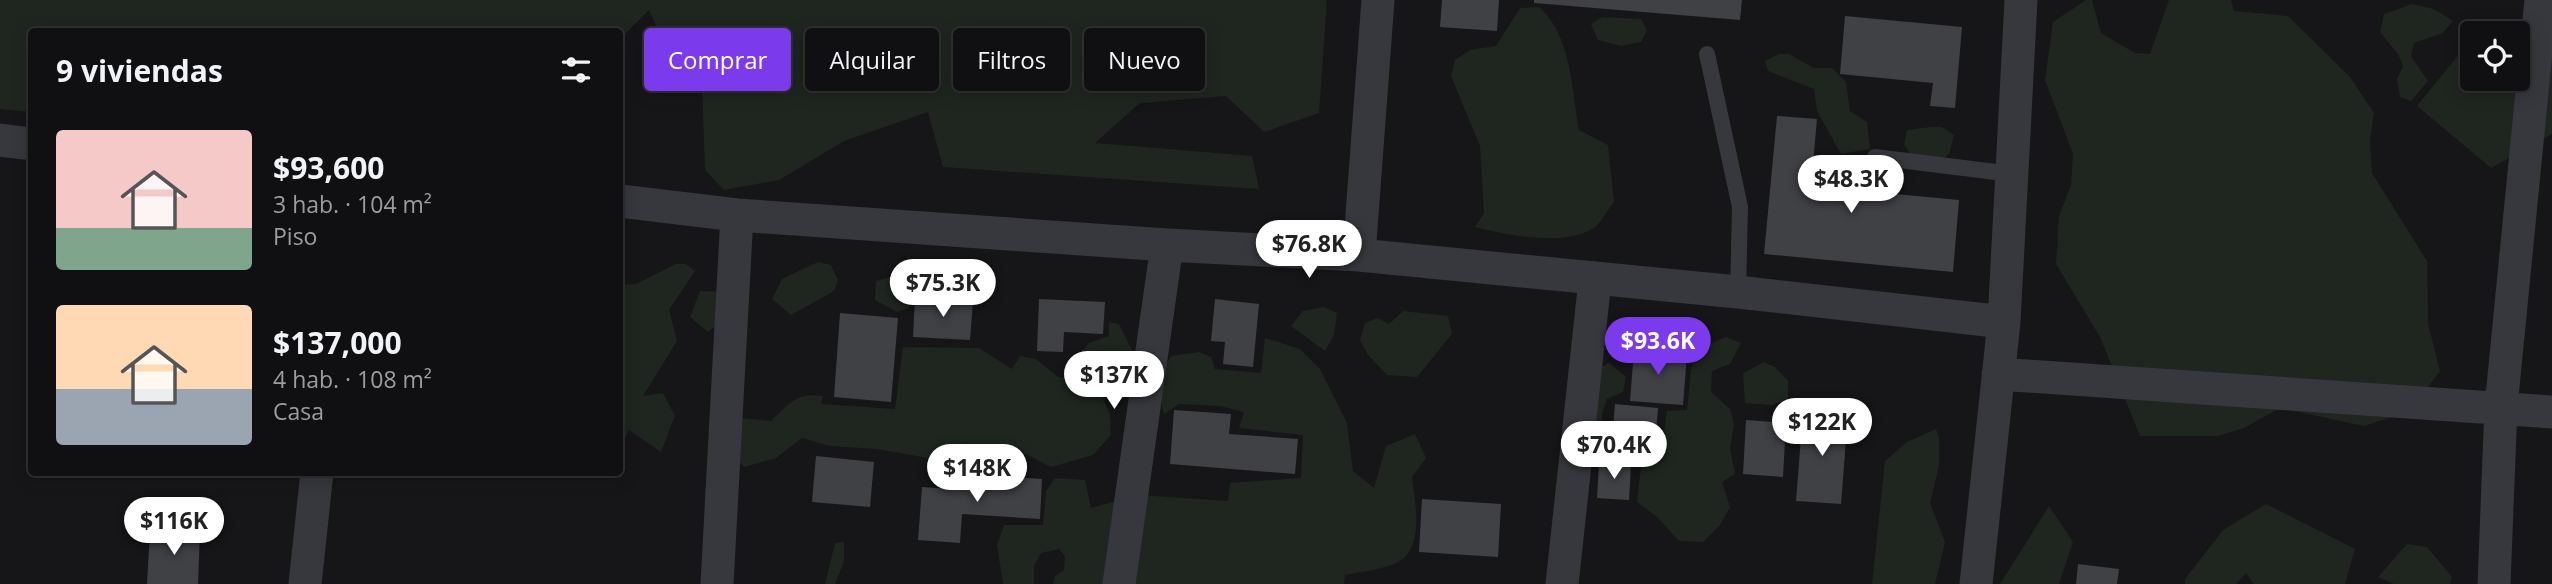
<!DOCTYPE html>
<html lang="es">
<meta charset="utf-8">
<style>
:root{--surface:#101012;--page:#1e1e20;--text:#f1f3f6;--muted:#9c9d9f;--line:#303032;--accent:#7c3aed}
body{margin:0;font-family:"Open Sans",sans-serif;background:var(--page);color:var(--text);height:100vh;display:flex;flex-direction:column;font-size:26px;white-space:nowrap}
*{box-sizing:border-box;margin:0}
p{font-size:23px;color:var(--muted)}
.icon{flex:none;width:38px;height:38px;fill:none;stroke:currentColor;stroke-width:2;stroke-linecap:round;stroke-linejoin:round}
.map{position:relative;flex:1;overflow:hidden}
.sheet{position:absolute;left:28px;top:28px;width:595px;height:448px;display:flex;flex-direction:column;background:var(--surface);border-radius:7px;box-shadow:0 4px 18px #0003,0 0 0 2px var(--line)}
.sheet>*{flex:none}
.top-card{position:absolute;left:644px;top:28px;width:665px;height:63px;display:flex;gap:14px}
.controls{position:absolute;left:2460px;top:21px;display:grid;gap:14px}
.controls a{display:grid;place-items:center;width:70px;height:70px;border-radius:7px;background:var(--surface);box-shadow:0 4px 18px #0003,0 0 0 2px var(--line);font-size:35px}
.price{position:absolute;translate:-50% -60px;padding:0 16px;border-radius:24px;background:#fff;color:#222;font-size:23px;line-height:46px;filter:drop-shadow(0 2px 4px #0008)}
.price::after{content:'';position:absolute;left:50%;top:42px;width:21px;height:16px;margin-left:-10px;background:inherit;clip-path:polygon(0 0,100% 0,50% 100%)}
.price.selected{background:var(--accent);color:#fff}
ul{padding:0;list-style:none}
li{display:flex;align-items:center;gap:21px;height:175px;padding:0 28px}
li span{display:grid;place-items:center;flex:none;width:196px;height:140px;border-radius:7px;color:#555}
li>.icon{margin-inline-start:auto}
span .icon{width:84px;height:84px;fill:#fffc;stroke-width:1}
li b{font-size:30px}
h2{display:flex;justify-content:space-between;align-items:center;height:84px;padding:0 28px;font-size:30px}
.tag{padding:0 24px;border-radius:7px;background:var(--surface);box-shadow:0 4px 18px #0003,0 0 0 2px var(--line);font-size:24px;line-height:63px}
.tag.selected{background:var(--accent);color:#fff}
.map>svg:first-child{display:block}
.green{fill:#1e261f}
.building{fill:#404145}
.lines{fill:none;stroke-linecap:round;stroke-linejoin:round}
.service{stroke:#37383d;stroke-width:16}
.minor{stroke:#37383d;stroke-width:33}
</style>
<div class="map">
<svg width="2552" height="584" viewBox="0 0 2552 584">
<rect width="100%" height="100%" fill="#161618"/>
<!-- green -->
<path class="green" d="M 0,0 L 1327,0 L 1319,113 L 1264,132 L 1226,96 L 1140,103 L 1095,143 L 1252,156 L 1259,189 L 943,167 L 928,112 L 844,141 L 779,180 L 724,190 L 705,170 L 702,79 L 665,46 L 649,10 L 620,39 L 620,32 L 32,32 L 31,112 L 0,109 Z
M 2086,0 L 2092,0 L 2101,33 L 2135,53 L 2150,54 L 2169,0 L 2231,0 L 2234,11 L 2288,16 L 2350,77 L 2374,113 L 2370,141 L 2372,173 L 2427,261 L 2428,323 L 2440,371 L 2410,411 L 2364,426 L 2280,408 L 2244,428 L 2218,436 L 2140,436 L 2100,337 L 2056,264 L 2059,216 L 2071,185 L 2073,154 L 2045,80 L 2053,22 Z
M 2412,4 L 2434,9 L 2453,21 L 2443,33 L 2414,43 L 2411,56 L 2428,81 L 2411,101 L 2400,97 L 2397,79 L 2403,66 L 2398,54 L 2380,32 L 2384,14 Z
M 1539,7 C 1571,34 1572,91 1579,130 L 1608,145 L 1614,202 C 1608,209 1601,223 1594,228 C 1563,247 1507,235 1475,227 L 1484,213 L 1480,146 L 1451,76 L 1455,60 L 1470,50 L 1496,46 L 1520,8 Z
M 1602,17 L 1641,19 L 1647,30 L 1641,42 L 1621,46 L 1598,40 L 1591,24 Z
M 2460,53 L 2473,55 L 2473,79 L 2518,79 L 2518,61 L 2552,53 L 2552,134 L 2491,168 L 2417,106 Z
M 1779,54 L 1789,54 L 1814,68 L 1832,68 L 1846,82 L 1850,111 L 1867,122 L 1870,149 L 1841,154 L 1817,111 L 1814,89 L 1768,71 L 1765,61 Z
M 1931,127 L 1942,127 L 1954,135 L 1949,154 L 1935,164 L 1914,159 L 1904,145 L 1907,130 Z
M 818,262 L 831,265 L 838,280 L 834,291 L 791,315 L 772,299 L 782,279 Z
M 676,264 L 686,264 L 695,271 L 669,310 L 677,341 L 643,396 L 663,393 L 675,416 L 661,452 L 629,430 L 620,449 L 620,285 L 636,284 Z
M 922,268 L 949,274 L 949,286 L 930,294 L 912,290 L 909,308 L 897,312 L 875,300 L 876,281 Z
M 700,291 L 729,292 L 720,322 L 708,332 L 690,317 Z
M 1324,307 L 1337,313 L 1334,335 L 1325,351 L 1291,326 L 1303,311 Z
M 1403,311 L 1448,316 L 1452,334 L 1417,377 L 1387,375 L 1368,355 L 1360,340 L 1365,323 L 1378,318 L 1389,324 Z
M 1109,322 L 1119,324 L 1132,350 L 1126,364 L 1108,369 L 1101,394 L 1110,414 L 1111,435 L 1093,455 L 1051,467 L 1026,454 L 1000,455 L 967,443 L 928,458 L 877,449 L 830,446 L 802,438 L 776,458 L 744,467 L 726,445 L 739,418 L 771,421 C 789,404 796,392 823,396 L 821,404 L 895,409 L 903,347 L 979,348 L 1012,369 L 1020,356 L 1036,359 L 1058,377 L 1087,382 L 1097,373 L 1081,352 L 1089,343 L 1109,336 Z
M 1726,337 L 1741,343 L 1730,364 L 1712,371 L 1711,392 L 1730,409 L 1734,425 L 1730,449 L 1735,474 L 1722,482 L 1730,507 L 1720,525 L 1703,542 L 1679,541 L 1657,517 L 1637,502 L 1641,467 L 1660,462 L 1667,411 L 1687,410 L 1691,369 L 1700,348 Z
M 1265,338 L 1300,349 L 1320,369 L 1347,423 L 1353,471 L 1374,488 L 1386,446 L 1415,434 L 1426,458 L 1412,477 C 1415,503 1426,552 1394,564 C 1379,570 1360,572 1345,575 L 1344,584 L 1053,584 L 1055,576 L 1064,570 L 1065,556 L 1059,549 L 1041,553 L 1034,566 L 1034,584 L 1003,584 L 997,545 L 1004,525 L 1043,525 L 1046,491 L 1055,478 L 1085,480 L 1091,508 L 1139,495 L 1228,501 L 1230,483 L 1301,478 L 1303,435 L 1239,428 L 1244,412 L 1220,406 L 1179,404 L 1164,414 C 1157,393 1160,374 1171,356 L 1199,352 L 1211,357 L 1215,369 L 1261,373 Z
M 1764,362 L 1775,367 L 1788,381 L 1788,400 L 1772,405 L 1745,403 L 1743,373 Z
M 1609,363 L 1626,377 L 1623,392 L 1607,399 L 1602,413 L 1602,435 L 1594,457 L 1587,456 L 1582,377 Z
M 1936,429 L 1939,437 L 1939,466 L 1930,503 L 1945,542 L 1935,584 L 1872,584 L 1885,461 L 1907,442 Z
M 2266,504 L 2355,549 L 2345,584 L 2254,584 L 2246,573 L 2236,584 L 2185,584 L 2185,579 L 2223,530 Z
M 2049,506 L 2073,542 L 2059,584 L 2000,584 Z
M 844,542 L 844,561 L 835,584 L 825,584 L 835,543 Z
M 2407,544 L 2427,547 L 2452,577 L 2450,584 L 2394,584 L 2378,577 Z"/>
<!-- building -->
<path class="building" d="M 1442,0 L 1499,0 L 1497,31 L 1440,27 Z
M 1534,0 L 1742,0 L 1740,20 L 1534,3 Z
M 1845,16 L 1962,27 L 1955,108 L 1930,106 L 1933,83 L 1840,74 Z
M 1777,116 L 1817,119 L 1811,186 L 1959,200 L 1953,272 L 1764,254 Z
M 915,297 L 973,302 L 970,340 L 913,337 Z
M 1039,299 L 1105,302 L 1103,334 L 1064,332 L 1063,352 L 1037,351 Z
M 1215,299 L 1259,304 L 1253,367 L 1223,364 L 1225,342 L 1211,341 Z
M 840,313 L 898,318 L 891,402 L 834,397 Z
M 1634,350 L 1687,354 L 1683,405 L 1630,401 Z
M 1615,404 L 1658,408 L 1654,458 L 1611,453 Z
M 1174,410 L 1231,414 L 1229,434 L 1298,439 L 1295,474 L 1170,464 Z
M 1803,412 L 1848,415 L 1841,504 L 1796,501 Z
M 1746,420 L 1786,423 L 1783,477 L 1743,474 Z
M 816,456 L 874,462 L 870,507 L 812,502 Z
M 1599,463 L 1631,465 L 1629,500 L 1597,498 Z
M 964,474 L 1042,479 L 1040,519 L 962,514 L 960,543 L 918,540 L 922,487 L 964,490 Z
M 1422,499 L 1501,504 L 1498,557 L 1419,552 Z
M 150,530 L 200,531 L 198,584 L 147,584 Z
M 2078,564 L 2119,569 L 2117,584 L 2076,584 Z"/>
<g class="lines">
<!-- service -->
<path class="service" d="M 1707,54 L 1740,207 L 1738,292
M 1875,157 L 2012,174"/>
<!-- minor -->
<path class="minor" d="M 0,140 L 32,144
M 620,201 L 737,215 L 1167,245 L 1359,255 L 1738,292 L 2004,322
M 1359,255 L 1378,0
M 1998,374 L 2552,412
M 305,584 L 317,472
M 717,584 L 737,215
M 1119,584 L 1167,245
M 1562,584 L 1595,280
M 1976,584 L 2004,322 L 2021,0
M 2494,584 L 2501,407 L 2541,0"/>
</g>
</svg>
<div class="controls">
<a><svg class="icon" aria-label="locate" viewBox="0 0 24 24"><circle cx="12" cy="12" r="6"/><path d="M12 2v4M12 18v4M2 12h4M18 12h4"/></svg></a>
</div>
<b class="price" style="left:1851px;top:215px">$48.3K</b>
<b class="price" style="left:1309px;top:280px">$76.8K</b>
<b class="price" style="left:943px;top:319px">$75.3K</b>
<b class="price selected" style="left:1658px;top:377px">$93.6K</b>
<b class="price" style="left:1114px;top:411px">$137K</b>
<b class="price" style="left:1822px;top:458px">$122K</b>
<b class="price" style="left:1614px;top:481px">$70.4K</b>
<b class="price" style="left:977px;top:504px">$148K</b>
<b class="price" style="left:174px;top:557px">$116K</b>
<div class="top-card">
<a class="tag selected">Comprar</a>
<a class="tag">Alquilar</a>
<a class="tag">Filtros</a>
<a class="tag">Nuevo</a>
</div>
<section class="sheet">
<h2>9 viviendas<svg class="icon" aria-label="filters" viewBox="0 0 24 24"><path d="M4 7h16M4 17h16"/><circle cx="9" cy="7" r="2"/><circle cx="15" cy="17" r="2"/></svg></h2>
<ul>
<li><span style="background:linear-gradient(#f6c9c9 70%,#7fa58c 0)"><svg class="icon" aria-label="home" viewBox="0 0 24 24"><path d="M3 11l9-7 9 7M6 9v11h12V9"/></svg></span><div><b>$93,600</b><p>3 hab. · 104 m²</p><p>Piso</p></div></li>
<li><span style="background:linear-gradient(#ffd9b3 60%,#9aa5b1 0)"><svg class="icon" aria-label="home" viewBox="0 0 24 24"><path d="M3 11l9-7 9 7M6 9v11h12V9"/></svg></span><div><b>$137,000</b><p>4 hab. · 108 m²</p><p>Casa</p></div></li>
</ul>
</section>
</div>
